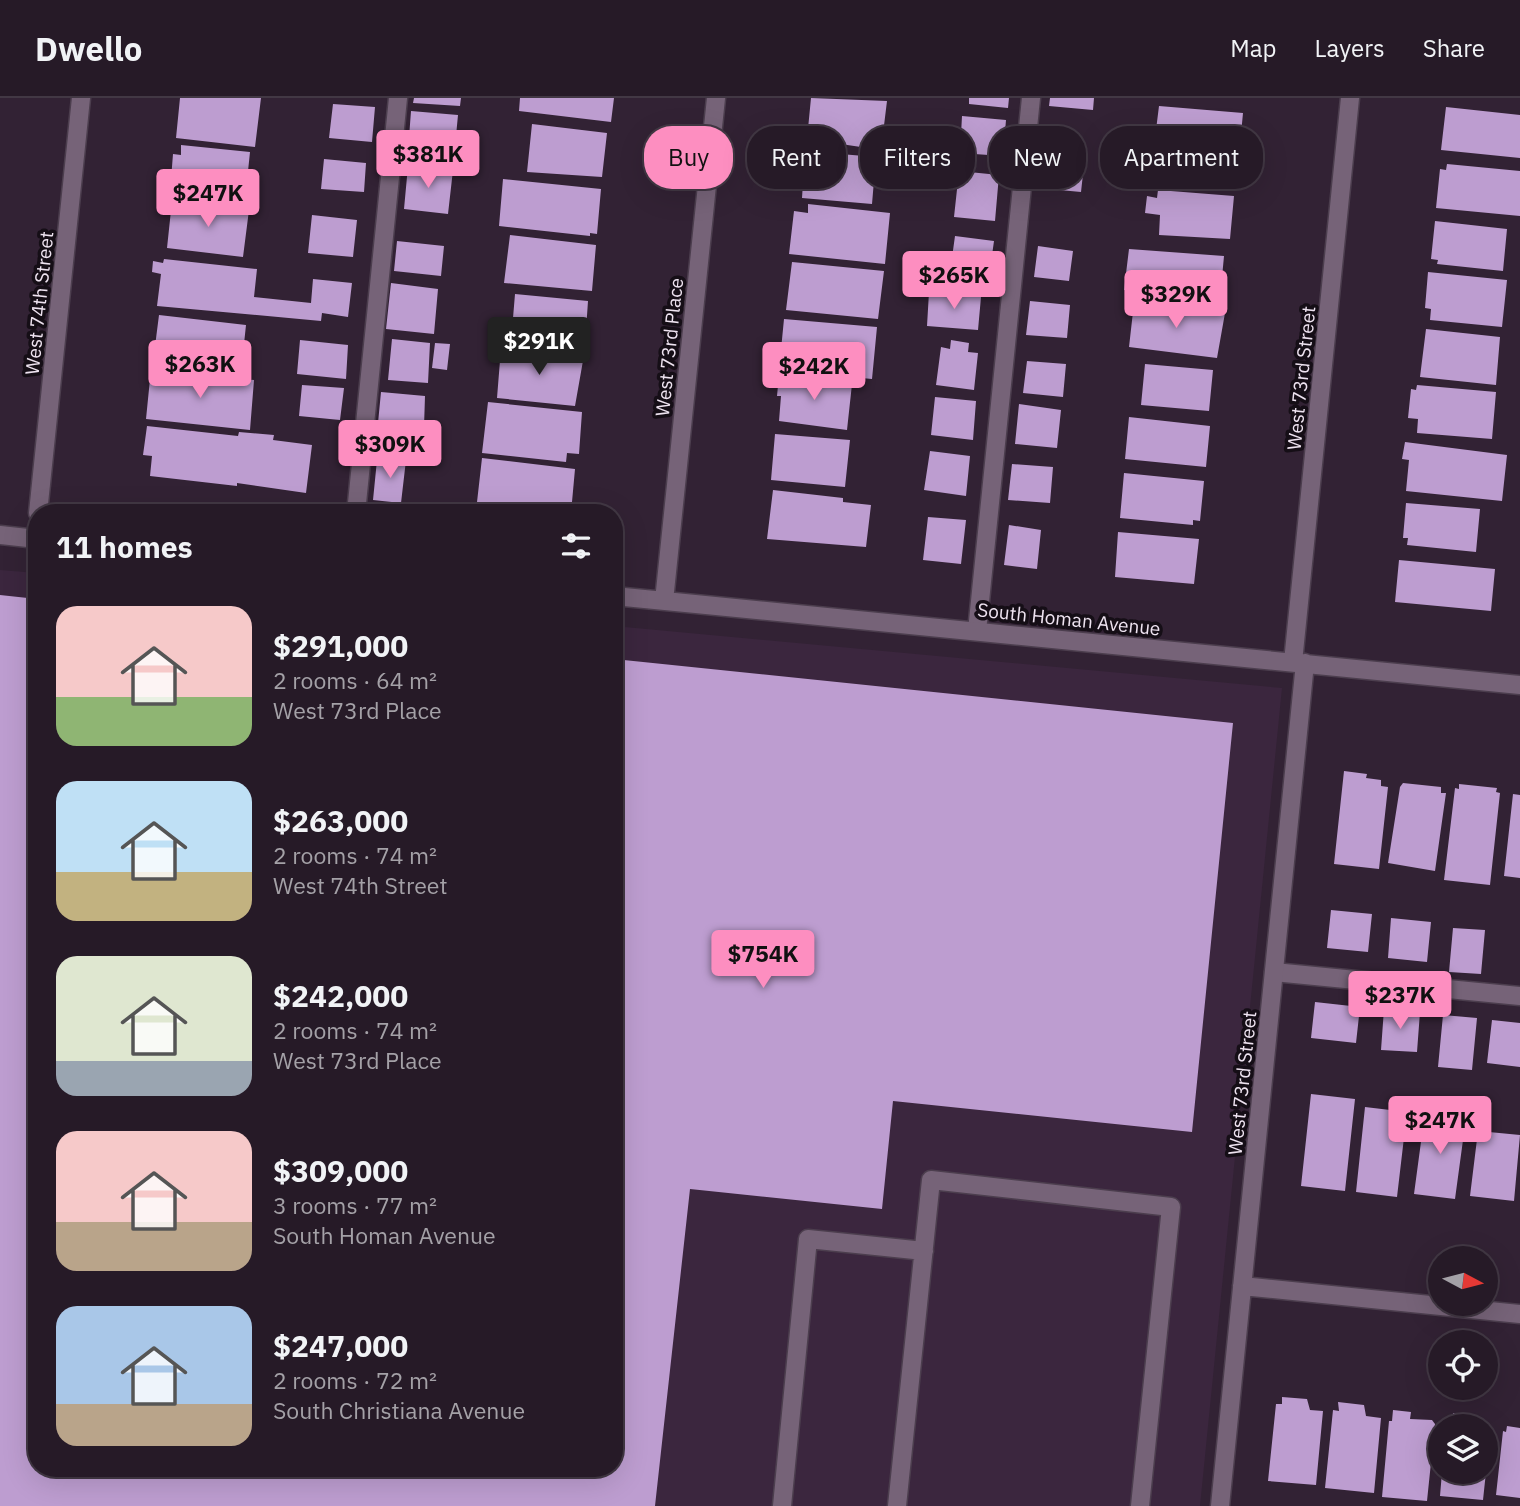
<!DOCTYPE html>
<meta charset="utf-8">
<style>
:root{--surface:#261a27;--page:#2e232f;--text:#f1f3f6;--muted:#a4a1a7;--line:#423844;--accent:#fd8ec0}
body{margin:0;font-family:"IBM Plex Sans",sans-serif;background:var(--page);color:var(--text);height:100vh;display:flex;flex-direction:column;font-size:26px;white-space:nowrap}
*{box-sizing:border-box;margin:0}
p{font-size:23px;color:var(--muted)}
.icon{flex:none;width:38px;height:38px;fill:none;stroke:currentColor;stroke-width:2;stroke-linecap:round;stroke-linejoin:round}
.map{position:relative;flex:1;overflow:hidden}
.drawer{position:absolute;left:28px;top:406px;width:595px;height:973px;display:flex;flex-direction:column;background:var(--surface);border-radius:28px;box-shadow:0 7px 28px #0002,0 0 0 2px var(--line)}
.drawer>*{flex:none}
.top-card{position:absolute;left:644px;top:28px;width:665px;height:63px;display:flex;gap:14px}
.needle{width:46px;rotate:97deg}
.fabs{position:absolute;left:1428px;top:1148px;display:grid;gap:14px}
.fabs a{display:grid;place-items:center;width:70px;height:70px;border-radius:50%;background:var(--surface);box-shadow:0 7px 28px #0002,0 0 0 2px var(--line);font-size:35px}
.price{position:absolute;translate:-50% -60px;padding:0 16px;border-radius:7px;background:var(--accent);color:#111;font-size:23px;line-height:46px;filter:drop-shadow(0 2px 4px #0008)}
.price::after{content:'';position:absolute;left:50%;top:42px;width:21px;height:16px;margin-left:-10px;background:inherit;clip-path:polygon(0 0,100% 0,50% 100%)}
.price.current{background:#222;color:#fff}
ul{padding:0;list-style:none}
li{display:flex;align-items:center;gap:21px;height:175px;padding:0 28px}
li span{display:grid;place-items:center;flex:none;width:196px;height:140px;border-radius:21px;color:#555}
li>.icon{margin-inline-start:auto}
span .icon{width:84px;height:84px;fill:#fffc;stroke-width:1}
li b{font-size:30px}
h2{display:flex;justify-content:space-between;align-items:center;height:84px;padding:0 28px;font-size:30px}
.chip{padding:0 24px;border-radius:28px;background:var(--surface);box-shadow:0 7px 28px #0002,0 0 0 2px var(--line);font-size:24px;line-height:63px}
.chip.current{background:var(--accent);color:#111}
header{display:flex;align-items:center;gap:42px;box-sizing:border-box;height:98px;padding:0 35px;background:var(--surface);border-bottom:2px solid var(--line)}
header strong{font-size:33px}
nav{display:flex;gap:38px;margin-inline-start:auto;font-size:24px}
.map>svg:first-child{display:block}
.built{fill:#3b263e}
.building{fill:#bd9dd0}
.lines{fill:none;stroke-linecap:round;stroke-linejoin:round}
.service-casing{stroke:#4c3e4e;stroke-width:21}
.minor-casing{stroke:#4c3e4e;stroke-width:21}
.service{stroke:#766378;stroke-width:18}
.minor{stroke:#766378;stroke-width:18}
.labels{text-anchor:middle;stroke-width:7;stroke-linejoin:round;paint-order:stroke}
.street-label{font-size:19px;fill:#eee3f0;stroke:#150e16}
</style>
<header>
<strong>Dwello</strong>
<nav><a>Map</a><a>Layers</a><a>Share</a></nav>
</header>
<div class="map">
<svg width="1520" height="1408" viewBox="0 0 1520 1408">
<rect width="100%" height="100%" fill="#322234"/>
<!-- built -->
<path class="built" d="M 0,472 L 37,475 L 37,1370 L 614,1370 L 614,528 L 1282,590 L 1200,1408 L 0,1408 Z"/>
<!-- building -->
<path class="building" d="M 180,0 L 261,0 L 255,49 L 176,40 Z
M 414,0 L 461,0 L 460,8 L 413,5 Z
M 520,0 L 614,0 L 611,24 L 519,13 Z
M 811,0 L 887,3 L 881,52 L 807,41 Z
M 969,0 L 1009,0 L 1008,10 L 969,6 Z
M 1050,0 L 1094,0 L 1093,12 L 1049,8 Z
M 333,6 L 375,9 L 372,44 L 329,40 Z
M 1159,8 L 1243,15 L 1239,57 L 1154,48 Z
M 1446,9 L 1520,17 L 1520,60 L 1441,52 Z
M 411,13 L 458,17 L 454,59 L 408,53 Z
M 962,18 L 1006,22 L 1003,58 L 960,55 Z
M 532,26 L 607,35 L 602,79 L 527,74 Z
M 181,47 L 250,54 L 245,102 L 170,94 L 173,56 L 181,57 Z
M 805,53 L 876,59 L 872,106 L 802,100 Z
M 1042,53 L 1085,58 L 1081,94 L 1038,90 Z
M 324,61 L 366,65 L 364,94 L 321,91 Z
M 1447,66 L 1520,73 L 1520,118 L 1436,110 L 1440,71 L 1446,72 Z
M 408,68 L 453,72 L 448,116 L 404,111 Z
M 959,73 L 999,77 L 995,123 L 954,119 Z
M 503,81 L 601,91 L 597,136 L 590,135 L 590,138 L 499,128 Z
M 1158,92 L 1234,98 L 1230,141 L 1159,137 L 1160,117 L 1145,115 L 1147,98 L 1157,100 Z
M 172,103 L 249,112 L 243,159 L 167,150 Z
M 808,106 L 890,115 L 885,166 L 789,156 L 794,113 L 808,115 Z
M 312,117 L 357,122 L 353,159 L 308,155 Z
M 1435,123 L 1507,131 L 1503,173 L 1437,166 L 1438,162 L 1431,161 Z
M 510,137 L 596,147 L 592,193 L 504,185 Z
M 955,138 L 994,143 L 989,179 L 950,174 Z
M 397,143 L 444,148 L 441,178 L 394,173 Z
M 1038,148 L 1073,153 L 1069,183 L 1034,179 Z
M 1129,151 L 1224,158 L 1220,201 L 1124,192 Z
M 164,161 L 257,171 L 254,199 L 311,205 L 313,181 L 352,185 L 348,219 L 322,215 L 321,223 L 157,208 L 161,176 L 152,174 L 153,163 L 163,165 Z
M 792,164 L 884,173 L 878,221 L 786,212 Z
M 1428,174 L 1507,182 L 1502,229 L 1430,222 L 1431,211 L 1425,210 Z
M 391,185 L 438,191 L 434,236 L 386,231 Z
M 929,194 L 981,199 L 978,232 L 927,228 Z
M 515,196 L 588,203 L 585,247 L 511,244 Z
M 1030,203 L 1070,207 L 1067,240 L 1026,237 Z
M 1134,205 L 1225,215 L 1217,260 L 1129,249 Z
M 159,217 L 246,227 L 242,265 L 223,263 L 222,271 L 153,264 Z
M 784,221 L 877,229 L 872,281 L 779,272 Z
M 1426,231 L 1500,239 L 1496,287 L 1420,279 Z
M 392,241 L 430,245 L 428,285 L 388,282 Z
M 300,242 L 348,247 L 346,281 L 297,276 Z
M 951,242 L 969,245 L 968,254 L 978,255 L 974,292 L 936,287 L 941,249 L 950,251 Z
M 435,245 L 450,246 L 447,272 L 432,270 Z
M 501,250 L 584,257 L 575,308 L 497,300 Z
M 1027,263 L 1066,266 L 1063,299 L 1023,295 Z
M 1145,266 L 1213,272 L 1209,313 L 1141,307 Z
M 151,271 L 254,282 L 250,332 L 146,321 Z
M 779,277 L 852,286 L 847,332 L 779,323 L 781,298 L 777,298 Z
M 302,287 L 344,290 L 340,322 L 299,318 Z
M 1417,287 L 1496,294 L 1492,341 L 1417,335 L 1418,321 L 1408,320 L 1411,291 L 1416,292 Z
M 381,294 L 425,298 L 424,329 L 378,325 Z
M 935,299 L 976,303 L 973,342 L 931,337 Z
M 488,304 L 582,314 L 579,356 L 567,355 L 566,364 L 482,355 Z
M 1019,306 L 1061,312 L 1057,350 L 1015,346 Z
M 1129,319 L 1210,328 L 1206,369 L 1125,361 Z
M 147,328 L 238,338 L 239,334 L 274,337 L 273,342 L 312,347 L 306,395 L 237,385 L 237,388 L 150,378 L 152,358 L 143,357 Z
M 775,336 L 850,342 L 845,389 L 771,382 Z
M 1405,344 L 1507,357 L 1502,403 L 1406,393 L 1409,362 L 1402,361 Z
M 930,353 L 970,358 L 966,398 L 924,392 Z
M 385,359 L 406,362 L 401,405 L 373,402 L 377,362 L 385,363 Z
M 482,360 L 575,371 L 571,415 L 476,413 Z
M 1012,366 L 1053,369 L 1050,405 L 1008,402 Z
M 1124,375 L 1204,383 L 1200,423 L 1193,422 L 1193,427 L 1120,420 Z
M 773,392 L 843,400 L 843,404 L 871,407 L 866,449 L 767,441 Z
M 1406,405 L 1480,411 L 1476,454 L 1407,447 L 1408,440 L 1403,440 Z
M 928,419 L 966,422 L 961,466 L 923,462 Z
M 1009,427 L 1041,432 L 1037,471 L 1004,467 Z
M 1118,434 L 1199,441 L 1194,486 L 1115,479 Z
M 1399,462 L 1495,471 L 1491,513 L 1395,504 Z
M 0,497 L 37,501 L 37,1370 L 614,1370 L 614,561 L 1233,625 L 1192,1034 L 893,1003 L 882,1111 L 690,1091 L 655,1408 L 0,1408 Z
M 1344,673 L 1367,676 L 1366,680 L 1381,682 L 1381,688 L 1388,689 L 1379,771 L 1334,766 Z
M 1403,685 L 1441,689 L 1441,695 L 1446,695 L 1435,773 L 1388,765 L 1400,689 Z
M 1459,686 L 1497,690 L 1496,694 L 1500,695 L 1490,787 L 1444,782 L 1455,690 L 1459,691 Z
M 1513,696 L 1520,697 L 1520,780 L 1504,778 Z
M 1331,812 L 1372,816 L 1368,854 L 1327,850 Z
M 1391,820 L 1431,824 L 1427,864 L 1388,860 Z
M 1453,830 L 1485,832 L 1481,876 L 1449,874 Z
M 1315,904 L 1360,909 L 1356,945 L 1311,940 Z
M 1384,911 L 1420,914 L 1417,954 L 1381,952 Z
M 1443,917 L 1477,920 L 1472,972 L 1438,969 Z
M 1492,922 L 1520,925 L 1520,969 L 1487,965 Z
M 1311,996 L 1355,1001 L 1345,1093 L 1301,1088 Z
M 1365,1009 L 1407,1014 L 1397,1099 L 1356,1094 Z
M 1425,1014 L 1466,1020 L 1455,1101 L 1414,1096 Z
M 1483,1024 L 1491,1025 L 1489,1034 L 1520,1037 L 1514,1103 L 1470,1098 L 1478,1033 L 1482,1033 Z
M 1282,1299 L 1307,1301 L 1310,1312 L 1323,1313 L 1316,1387 L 1268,1383 L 1276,1306 L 1282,1306 Z
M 1338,1304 L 1364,1307 L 1366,1318 L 1381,1320 L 1374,1395 L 1325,1390 L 1333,1312 L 1339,1313 Z
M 1393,1312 L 1411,1314 L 1410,1321 L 1432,1322 L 1435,1326 L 1427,1403 L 1382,1399 L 1389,1323 L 1392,1323 Z
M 1453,1315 L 1469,1317 L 1470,1324 L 1489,1328 L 1453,1328 Z
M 1507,1328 L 1520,1330 L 1520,1400 L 1496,1397 L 1503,1333 L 1506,1334 Z
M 1486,1332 L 1490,1332 L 1488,1358 L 1486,1358 Z
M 1442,1374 L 1486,1374 L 1483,1402 L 1440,1398 Z"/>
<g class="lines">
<!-- service casing -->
<g class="service-casing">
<path id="service" d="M 356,415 L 398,0
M 977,533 L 1031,0
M 1274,874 L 1520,898
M 782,1408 L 808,1141 L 924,1153
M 897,1408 L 931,1082 L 1171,1109 L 1140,1408"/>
</g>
<!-- minor casing -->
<g class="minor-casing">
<path id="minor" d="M 38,415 L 81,0
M 0,437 L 37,441
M 614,498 L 1520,587
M 664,503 L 716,0
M 1293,564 L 1350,0
M 1242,1188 L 1520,1216
M 1220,1408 L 1305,565"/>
</g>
<!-- service -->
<use href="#service" class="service"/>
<!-- minor -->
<use href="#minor" class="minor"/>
</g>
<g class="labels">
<!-- street labels -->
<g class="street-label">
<text transform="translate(39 205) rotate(-84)" y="7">West 74th Street</text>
<text transform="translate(669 249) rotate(-84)" y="7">West 73rd Place</text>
<text transform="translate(1301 280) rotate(-84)" y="7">West 73rd Street</text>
<text transform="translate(1069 521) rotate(6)" y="7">South Homan Avenue</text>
<text transform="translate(1242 985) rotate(-84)" y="7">West 73rd Street</text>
</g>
</g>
</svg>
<div class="fabs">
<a><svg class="needle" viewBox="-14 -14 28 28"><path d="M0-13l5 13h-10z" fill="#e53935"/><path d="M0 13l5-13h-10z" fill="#a4a1a7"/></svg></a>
<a><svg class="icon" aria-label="locate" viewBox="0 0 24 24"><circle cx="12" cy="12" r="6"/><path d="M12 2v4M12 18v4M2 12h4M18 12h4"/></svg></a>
<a><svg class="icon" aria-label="layers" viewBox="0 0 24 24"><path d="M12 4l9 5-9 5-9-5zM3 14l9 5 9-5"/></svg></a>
</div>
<b class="price" style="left:428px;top:92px">$381K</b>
<b class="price" style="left:208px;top:131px">$247K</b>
<b class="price" style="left:954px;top:213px">$265K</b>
<b class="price" style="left:1176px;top:232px">$329K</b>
<b class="price current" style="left:539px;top:279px">$291K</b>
<b class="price" style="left:200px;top:302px">$263K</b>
<b class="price" style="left:814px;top:304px">$242K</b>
<b class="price" style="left:390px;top:382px">$309K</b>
<b class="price" style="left:763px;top:892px">$754K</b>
<b class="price" style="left:1400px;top:933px">$237K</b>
<b class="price" style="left:1440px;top:1058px">$247K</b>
<div class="top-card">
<a class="chip current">Buy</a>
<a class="chip">Rent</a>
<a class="chip">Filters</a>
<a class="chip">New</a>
<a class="chip">Apartment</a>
</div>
<section class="drawer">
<h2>11 homes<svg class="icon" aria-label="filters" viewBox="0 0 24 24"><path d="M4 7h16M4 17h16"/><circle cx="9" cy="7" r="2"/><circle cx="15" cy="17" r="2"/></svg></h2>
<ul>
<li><span style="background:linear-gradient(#f6c9c9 65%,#8fb573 0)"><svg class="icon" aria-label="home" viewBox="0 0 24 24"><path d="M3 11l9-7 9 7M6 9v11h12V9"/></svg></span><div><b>$291,000</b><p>2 rooms · 64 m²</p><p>West 73rd Place</p></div></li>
<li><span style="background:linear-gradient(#bfe0f5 65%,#c2b280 0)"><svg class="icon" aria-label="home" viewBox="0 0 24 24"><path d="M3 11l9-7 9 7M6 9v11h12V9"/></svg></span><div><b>$263,000</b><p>2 rooms · 74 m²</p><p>West 74th Street</p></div></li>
<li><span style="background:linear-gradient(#dfe7d0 75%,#9aa5b1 0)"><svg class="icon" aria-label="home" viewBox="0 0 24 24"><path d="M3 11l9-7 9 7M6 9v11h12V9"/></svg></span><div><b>$242,000</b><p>2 rooms · 74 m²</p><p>West 73rd Place</p></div></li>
<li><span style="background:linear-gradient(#f6c9c9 65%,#b9a48a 0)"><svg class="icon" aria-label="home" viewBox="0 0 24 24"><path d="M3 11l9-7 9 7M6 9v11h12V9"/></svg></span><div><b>$309,000</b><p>3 rooms · 77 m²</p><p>South Homan Avenue</p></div></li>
<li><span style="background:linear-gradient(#a9c7e8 70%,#b9a48a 0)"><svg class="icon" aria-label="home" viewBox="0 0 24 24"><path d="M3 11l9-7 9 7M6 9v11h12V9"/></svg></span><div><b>$247,000</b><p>2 rooms · 72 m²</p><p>South Christiana Avenue</p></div></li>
</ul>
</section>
</div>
